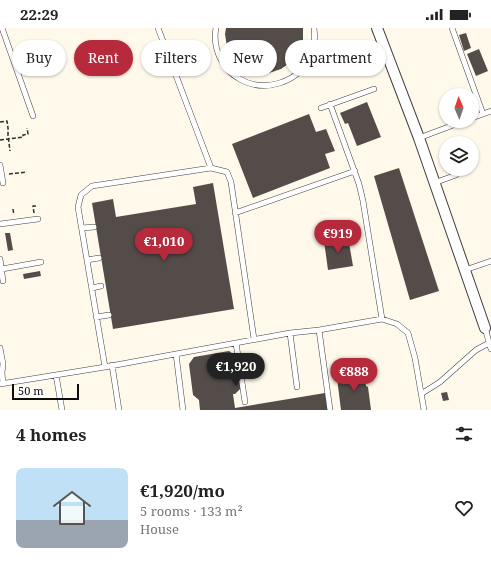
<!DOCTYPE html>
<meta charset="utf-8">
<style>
:root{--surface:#fff;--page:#f6f6f6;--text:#222;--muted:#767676;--accent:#b62a3b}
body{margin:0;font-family:"Noto Serif",serif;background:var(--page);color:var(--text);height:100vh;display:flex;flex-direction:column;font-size:15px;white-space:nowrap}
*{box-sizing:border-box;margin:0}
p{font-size:13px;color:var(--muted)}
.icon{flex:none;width:22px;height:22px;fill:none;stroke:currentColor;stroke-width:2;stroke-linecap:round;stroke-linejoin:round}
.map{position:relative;height:382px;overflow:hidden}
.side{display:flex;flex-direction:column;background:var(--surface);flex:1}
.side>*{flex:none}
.top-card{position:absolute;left:12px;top:12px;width:467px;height:36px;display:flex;gap:8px}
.needle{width:26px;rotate:358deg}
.controls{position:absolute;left:439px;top:60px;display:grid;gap:8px}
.controls a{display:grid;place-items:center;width:40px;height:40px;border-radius:50%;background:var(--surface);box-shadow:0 1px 3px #0004;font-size:20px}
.scale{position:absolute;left:12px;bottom:10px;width:67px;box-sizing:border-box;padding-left:4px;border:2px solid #0c0c0c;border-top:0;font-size:11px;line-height:14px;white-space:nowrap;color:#0c0c0c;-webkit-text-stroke:3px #fff;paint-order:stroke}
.price{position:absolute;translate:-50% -34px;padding:0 9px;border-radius:14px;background:var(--accent);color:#fff;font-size:13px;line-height:26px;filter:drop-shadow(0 1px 2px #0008)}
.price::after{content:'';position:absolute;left:50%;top:24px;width:12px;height:9px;margin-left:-6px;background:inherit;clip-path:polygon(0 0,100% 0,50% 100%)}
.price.current{background:#222;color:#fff}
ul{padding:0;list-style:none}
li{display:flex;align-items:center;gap:12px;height:100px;padding:0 16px}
li span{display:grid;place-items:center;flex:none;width:112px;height:80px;border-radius:8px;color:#555}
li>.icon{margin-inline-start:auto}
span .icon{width:48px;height:48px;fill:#fffc;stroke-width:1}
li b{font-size:17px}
h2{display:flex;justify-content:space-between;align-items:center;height:48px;padding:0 16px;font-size:17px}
.tag{padding:0 14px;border-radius:18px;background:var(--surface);box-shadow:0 1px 3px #0004;font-size:14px;line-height:36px}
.tag.current{background:var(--accent);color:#fff}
.status{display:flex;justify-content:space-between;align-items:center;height:28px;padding:0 20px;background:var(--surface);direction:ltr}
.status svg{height:11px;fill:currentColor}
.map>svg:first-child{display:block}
.building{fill:#544c49}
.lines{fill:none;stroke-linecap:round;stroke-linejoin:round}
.service-casing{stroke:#3f3f3f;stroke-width:6}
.minor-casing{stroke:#3f3f3f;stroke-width:12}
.path{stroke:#2e2e2e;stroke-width:1.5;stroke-dasharray:4 2;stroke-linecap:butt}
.service{stroke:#fff;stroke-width:5}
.minor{stroke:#fff;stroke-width:10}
</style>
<div class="status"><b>22:29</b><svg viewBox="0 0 49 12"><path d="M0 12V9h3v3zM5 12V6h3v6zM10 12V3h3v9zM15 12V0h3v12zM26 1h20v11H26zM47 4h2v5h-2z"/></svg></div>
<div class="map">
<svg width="491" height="382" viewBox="0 0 491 382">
<rect width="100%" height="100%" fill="#fef9eb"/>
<!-- building -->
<path class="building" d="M 226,0 L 303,0 L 303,12 L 299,24 L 291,34 L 281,41 L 269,45 L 256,44 L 244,39 L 234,30 L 227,19 L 225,6 Z
M 466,5 L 471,20 L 464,23 L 459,7 Z
M 479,21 L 488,43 L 476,48 L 467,26 Z
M 367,74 L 381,109 L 357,118 L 348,95 L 345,96 L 340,85 Z
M 309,86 L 316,104 L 326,101 L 335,123 L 325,126 L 330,140 L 253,170 L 232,116 Z
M 399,140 L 439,263 L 410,272 L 374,148 Z
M 213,155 L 234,281 L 113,301 L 92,175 L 113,171 L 116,189 L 196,176 L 193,159 Z
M 5,205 L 10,205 L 13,222 L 8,223 Z
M 348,209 L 353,238 L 328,242 L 324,213 Z
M 40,243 L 41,248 L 24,251 L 23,246 Z
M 229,323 L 236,328 L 241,360 L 235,366 L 233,366 L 235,380 L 325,365 L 328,382 L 200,382 L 199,372 L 193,367 L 189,336 L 194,329 Z
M 365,344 L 366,345 L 367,350 L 365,352 L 366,358 L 368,359 L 371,382 L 341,382 L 337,350 L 339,347 L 352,345 L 354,346 Z
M 447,364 L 449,372 L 443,373 L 441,365 Z"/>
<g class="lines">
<!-- service casing -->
<g class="service-casing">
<path id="service" d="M 2,0 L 33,88
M 158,0 L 211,140
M 216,0 C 214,10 216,21 220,30 C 225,38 230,46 238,50 C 264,66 299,55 311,27 C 315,19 315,9 314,0
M 452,0 L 483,86
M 330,76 L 359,156 L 363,173 L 382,291
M 321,80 L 374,61
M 472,90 L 491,83
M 419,110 L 464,93
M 0,137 L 3,155
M 434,155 L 456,147
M 235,185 L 355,143
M 0,196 L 38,191
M 82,200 L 94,199
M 0,231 L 3,253
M 87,232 L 99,230
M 2,241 L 41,234
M 465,242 L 491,233
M 92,260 L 101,258
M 96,289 L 109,287
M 485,300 L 491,321
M 319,302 L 330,382
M 290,305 L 297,359
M 236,315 L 245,374
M 0,320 L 3,336 L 2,345 L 3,355
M 176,326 L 183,382
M 112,337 L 119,382
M 105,339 L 78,179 L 81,167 L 92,158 L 211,140 L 227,144 L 231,154 L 254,311
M 56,347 L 62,382
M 0,356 L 105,339 L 290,305 L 319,302 L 382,291 L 397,296 L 408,305 L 415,330 L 424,382
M 421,366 L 440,354 L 476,322 L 489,315"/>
</g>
<!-- minor casing -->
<g class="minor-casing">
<path id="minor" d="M 377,0 L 419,110 L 485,300"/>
</g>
<!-- path -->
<path class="path" d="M 0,94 L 7,93 L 8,100 L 8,107 L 10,123
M 0,112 L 23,109 L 23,107 L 28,106 L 27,100
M 9,146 L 27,144
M 13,181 L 14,187
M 34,185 L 33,178 L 36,178"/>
<!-- service -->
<use href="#service" class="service"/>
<!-- minor -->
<use href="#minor" class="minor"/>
</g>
</svg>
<div class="controls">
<a><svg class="needle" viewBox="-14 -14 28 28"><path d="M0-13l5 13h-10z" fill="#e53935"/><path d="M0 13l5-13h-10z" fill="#767676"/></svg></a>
<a><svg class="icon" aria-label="layers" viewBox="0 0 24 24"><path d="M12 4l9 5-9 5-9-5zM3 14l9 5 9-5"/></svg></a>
</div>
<div class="scale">50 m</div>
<b class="price" style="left:338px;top:226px">€919</b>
<b class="price" style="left:164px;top:234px">€1,010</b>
<b class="price current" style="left:236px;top:359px">€1,920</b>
<b class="price" style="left:354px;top:364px">€888</b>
<div class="top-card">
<a class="tag">Buy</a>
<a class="tag current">Rent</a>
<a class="tag">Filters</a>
<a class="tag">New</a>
<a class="tag">Apartment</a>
</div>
</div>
<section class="side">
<h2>4 homes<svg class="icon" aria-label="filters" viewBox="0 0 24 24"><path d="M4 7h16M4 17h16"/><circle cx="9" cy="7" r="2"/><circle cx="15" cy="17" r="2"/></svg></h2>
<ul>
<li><span style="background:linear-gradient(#bfe0f5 65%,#9aa5b1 0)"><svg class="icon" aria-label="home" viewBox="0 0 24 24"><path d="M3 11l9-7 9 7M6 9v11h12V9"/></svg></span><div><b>€1,920/mo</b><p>5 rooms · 133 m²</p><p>House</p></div><svg class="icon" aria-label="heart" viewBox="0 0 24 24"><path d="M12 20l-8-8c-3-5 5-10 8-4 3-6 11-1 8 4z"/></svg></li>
</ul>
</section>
